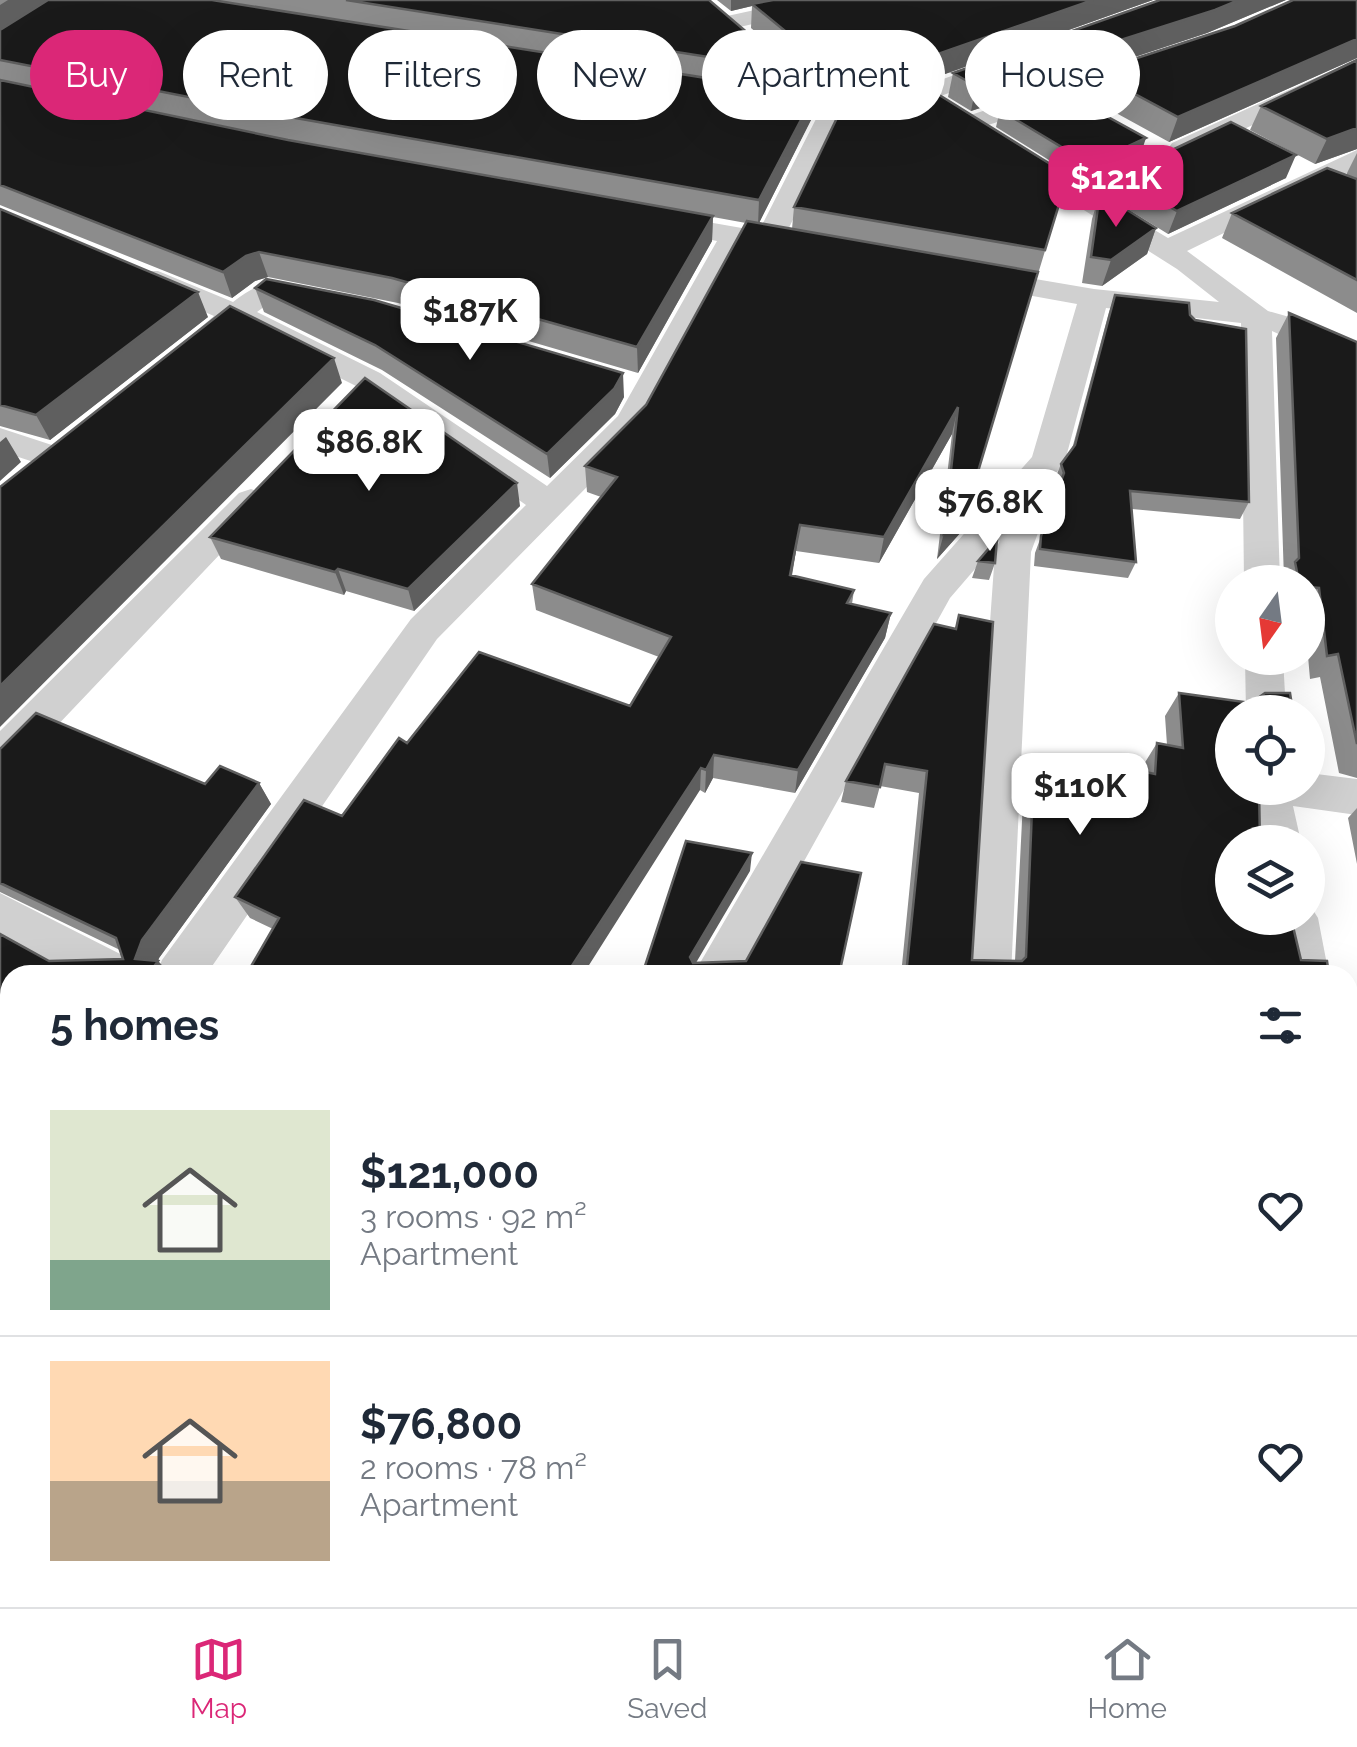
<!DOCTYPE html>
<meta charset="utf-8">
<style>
:root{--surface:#fff;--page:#f2f2f3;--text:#1f2937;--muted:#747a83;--line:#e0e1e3;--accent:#db2777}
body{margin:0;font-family:Raleway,sans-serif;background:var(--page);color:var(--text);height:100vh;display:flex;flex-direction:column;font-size:38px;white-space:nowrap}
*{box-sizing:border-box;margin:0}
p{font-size:32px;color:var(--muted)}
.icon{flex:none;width:55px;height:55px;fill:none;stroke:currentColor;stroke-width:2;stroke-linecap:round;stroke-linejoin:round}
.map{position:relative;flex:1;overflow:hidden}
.details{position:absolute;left:0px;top:965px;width:1358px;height:642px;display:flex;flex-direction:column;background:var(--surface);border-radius:30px 30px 0 0;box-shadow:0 10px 40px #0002}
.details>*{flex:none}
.top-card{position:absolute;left:30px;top:30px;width:1298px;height:90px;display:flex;gap:20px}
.needle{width:65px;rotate:194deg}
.buttons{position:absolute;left:1215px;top:565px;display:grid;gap:20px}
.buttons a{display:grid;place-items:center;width:110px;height:110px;border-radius:50%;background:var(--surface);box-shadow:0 10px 40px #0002;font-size:50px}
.price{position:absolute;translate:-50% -85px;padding:0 22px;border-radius:20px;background:#fff;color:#222;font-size:32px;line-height:65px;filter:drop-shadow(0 2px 5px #0008)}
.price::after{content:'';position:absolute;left:50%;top:60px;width:30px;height:22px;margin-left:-15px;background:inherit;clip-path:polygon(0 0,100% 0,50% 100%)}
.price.current{background:var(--accent);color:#fff}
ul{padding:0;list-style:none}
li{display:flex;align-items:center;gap:30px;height:250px;padding:0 50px}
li+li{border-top:2px solid var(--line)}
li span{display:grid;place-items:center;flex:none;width:280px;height:200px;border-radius:0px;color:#555}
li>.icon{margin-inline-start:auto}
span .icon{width:120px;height:120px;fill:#fffc;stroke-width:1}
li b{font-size:42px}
h2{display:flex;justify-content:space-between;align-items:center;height:120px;padding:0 50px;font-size:42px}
.pill{padding:0 35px;border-radius:45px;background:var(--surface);box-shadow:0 10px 40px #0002;font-size:35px;line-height:90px}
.pill.current{background:var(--accent);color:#fff}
.menu{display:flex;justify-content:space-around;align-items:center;height:140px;border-top:2px solid var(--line);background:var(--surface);font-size:28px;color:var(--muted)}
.menu a{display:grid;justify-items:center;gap:5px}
.menu .current{color:var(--accent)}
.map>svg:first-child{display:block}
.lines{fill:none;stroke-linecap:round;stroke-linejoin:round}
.street{fill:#d0d0d0;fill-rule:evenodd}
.wall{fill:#8c8c8c}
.shaded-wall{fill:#5f5f5f}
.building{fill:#1a1a1a;stroke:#5f5f5f;stroke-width:2.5}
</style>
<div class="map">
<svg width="1357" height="1607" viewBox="0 0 1357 1607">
<rect width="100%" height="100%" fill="#fff"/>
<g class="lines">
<!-- street -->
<path class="street" d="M 800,0 L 841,0 L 838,5 L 726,30 L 715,23 L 718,18 Z
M 1005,57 L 1013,59 L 1017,64 L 1013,69 L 930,100 L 842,118 L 785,236 L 803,240 L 807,246 L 803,252 L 793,255 L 743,245 L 643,430 L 437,639 L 206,975 L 156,975 L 162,960 L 411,619 L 526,505 L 358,387 L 238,327 L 206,352 L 184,352 L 180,345 L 214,316 L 138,283 L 133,277 L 138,271 L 158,271 L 233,302 C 269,274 282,282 325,293 L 329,299 L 325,305 L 314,308 L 273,300 L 257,312 L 380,373 L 547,486 L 618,416 L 717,241 L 646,227 L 642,221 L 646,215 L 656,213 L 759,231 L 817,117 L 745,104 L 742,99 L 745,94 L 754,92 L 832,104 L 915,89 Z
M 1147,58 L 1155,60 L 1159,65 L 1155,70 L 976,129 L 958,129 L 954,124 L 958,119 Z
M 1357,59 L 1357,75 L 1190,155 L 1172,155 L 1168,149 L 1172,143 Z
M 1017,148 L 1168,238 L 1357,150 L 1357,168 L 1187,251 L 1268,311 L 1307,322 L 1357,347 L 1357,370 L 1272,331 L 1280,582 L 1244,582 L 1241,323 L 1106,308 L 1065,461 L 1050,481 L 1054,489 L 1031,552 L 1011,975 L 965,975 L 995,552 L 1000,540 L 950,598 L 741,975 L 693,975 L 924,579 L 1032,457 L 1077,304 L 966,284 L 961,278 L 966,272 L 976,269 L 1094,289 L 1219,302 L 1177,269 L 1008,162 L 1004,156 L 1008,150 Z
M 0,428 L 64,449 L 69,457 L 64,465 L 52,468 L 0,451 Z
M 251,489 L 263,493 L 268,501 L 263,509 L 15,770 L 0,775 L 0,731 L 239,493 Z
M 1245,658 L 1283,658 L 1286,712 L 1246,712 Z
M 1308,773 L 1357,779 L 1357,815 L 1293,806 L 1301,842 L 1259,842 L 1247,788 L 1308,788 Z
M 0,893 L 132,960 L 138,975 L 71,975 L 0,936 Z
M 1308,902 L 1318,918 L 1329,975 L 1283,975 L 1272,918 L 1308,918 Z
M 1348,1151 L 1357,1155 L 1357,1250 L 1348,1246 Z
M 10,1188 L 10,1250 L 0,1255 L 0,1192 Z
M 0,1481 L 10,1485 L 10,1551 L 0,1547 Z
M 57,1598 L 125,1598 L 129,1607 L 60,1607 Z
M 328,1598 L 391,1598 L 388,1607 L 324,1607 Z"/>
</g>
<!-- wall -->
<path class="wall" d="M 0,0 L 709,0 L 791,70 L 789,91 L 814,95 L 811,120 L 759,223 L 792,229 L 794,207 L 847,98 L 837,100 L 751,28 L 752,6 L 731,11 L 717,0 L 1153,0 L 920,83 L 1068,175 L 974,485 L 978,513 L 937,559 L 952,434 L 879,563 L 796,551 L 792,576 L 854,590 L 852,604 L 891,613 L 885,638 L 795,793 L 713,778 L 705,793 L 700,790 L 273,929 L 250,918 L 235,897 L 342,816 L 407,743 L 630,706 L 659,657 L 536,610 L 532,584 L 601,497 L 587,492 L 585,466 L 646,405 L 746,223 L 713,217 L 712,241 L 638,373 L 398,303 L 268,277 L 255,281 L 232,298 L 0,205 Z
M 1160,0 L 1286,0 L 1207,33 L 971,111 L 948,97 L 953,73 Z
M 1357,0 L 1357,58 L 1169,142 L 1087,97 L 1094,72 L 1235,26 Z
M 1357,60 L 1357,149 L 1315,164 L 1250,130 L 1261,106 Z
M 1000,110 L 1140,156 L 1084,182 L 996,127 Z
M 1357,153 L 1357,313 L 1222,238 L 1232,213 L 1346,175 Z
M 1117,176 L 1286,178 L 1168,234 L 1110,198 Z
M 1100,193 L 1156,228 L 1147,254 L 1102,286 L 1082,283 L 1092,219 Z
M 0,209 L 208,317 L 50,440 L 0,426 Z
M 255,288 L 624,397 L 615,414 L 550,478 L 382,370 L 264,312 Z
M 1115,295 L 1190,315 L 1249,502 L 1240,519 L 1132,509 L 1136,562 L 1128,578 L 1034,566 L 1035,553 L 1058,490 L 1054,481 L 1061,464 L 1072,449 L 1109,312 Z
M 1289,313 L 1357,342 L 1357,778 L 1339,773 L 1320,677 L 1310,679 L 1308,656 L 1308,582 L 1281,582 L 1284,579 L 1276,338 Z
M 520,506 L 414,611 L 346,591 L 344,595 L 221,559 L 210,537 Z
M 978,561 L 995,563 L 989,580 L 972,578 Z
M 959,615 L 972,960 L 1015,961 L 1024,781 L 1034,760 L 1111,773 L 1116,766 L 1143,771 L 1144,764 L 1157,743 L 1167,745 L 1165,716 L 1179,693 L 1251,703 L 1290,693 L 1232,712 L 1232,842 L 1301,960 L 1329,975 L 901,975 L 919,793 L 880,786 L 874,808 L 841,802 L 846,781 L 955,629 Z
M 36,713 L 205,784 L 220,766 L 259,783 L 271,804 L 159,958 L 158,961 L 171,975 L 10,975 L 10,1204 L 0,1199 L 0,934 L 49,961 L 123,959 L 120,950 L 0,892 L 0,749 Z
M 1357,808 L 1357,864 L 1348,818 Z
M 1308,865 L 1318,895 L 1308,905 Z
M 1348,1019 L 1357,1020 L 1357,1167 L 1348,1172 Z
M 1357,1544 L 1357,1582 L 1348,1561 L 1348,1547 Z
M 745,1598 L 938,1598 L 940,1607 L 746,1607 Z"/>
<!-- shaded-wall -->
<path class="shaded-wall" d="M 8,0 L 55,0 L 0,36 L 0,5 Z
M 731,0 L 782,0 L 752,4 L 752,6 L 731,11 Z
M 1093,0 L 1153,0 L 914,85 L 837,100 L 840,76 Z
M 1239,0 L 1286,0 L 1207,33 L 971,111 L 976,86 Z
M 1357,39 L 1357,58 L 1169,142 L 1178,117 Z
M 814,95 L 811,120 L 758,225 L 759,200 Z
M 1357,128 L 1357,149 L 1315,164 L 1327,139 Z
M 1146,138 L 1140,156 L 1084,182 L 1090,164 Z
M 1296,155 L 1286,178 L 1168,234 L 1177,211 Z
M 713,216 L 712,241 L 638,373 L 637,347 Z
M 1156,228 L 1147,254 L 1102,286 L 1111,260 Z
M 259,252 L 268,277 L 255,281 L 232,298 L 223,272 L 246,256 Z
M 198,292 L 208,317 L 50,440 L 36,415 Z
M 334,358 L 342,383 L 0,727 L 0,686 Z
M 623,373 L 624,397 L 615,414 L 550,478 L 547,454 Z
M 958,407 L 952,434 L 879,563 L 884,537 Z
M 6,437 L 21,462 L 0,481 L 0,442 Z
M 517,483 L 520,506 L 414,611 L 408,589 Z
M 986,486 L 978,513 L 937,559 L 944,533 Z
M 800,525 L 796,551 L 787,601 L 790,575 Z
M 338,569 L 346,591 L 344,595 L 335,572 Z
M 891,613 L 885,638 L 795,793 L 798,770 Z
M 714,755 L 713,778 L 705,793 L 706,770 Z
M 701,768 L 700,790 L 584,973 L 583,975 L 566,975 Z
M 259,783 L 271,804 L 159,958 L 158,961 L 171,975 L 148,975 L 135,959 L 142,940 Z
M 752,853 L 750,871 L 690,973 L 690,957 Z
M 10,1159 L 10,1204 L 0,1199 L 0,1176 Z
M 34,1598 L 54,1598 L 57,1607 L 36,1607 Z
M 311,1598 L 327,1598 L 323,1607 L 308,1607 Z"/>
<!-- building -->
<path class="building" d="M 48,0 L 212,0 L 814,95 L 759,200 L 290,117 L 0,60 L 0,30 Z
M 346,0 L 709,0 L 791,70 Z
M 773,0 L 1093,0 L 918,61 L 840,76 L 752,4 Z
M 1160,0 L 1239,0 L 1215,10 L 976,86 L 953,73 Z
M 1293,0 L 1357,0 L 1357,39 L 1178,117 L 1094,72 L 1235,26 Z
M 1357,60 L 1357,128 L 1327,139 L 1261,106 Z
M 0,80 L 288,140 L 713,216 L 637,347 L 392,278 L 259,252 L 246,256 L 223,272 L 0,185 Z
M 920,83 L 1068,175 L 1045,250 L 794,207 L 847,97 Z
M 1059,90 L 1146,138 L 1090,164 L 1000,110 Z
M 1231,122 L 1296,155 L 1177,211 L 1117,176 Z
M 1327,168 L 1357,179 L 1357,280 L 1232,213 Z
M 1100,193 L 1156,228 L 1111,260 L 1091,257 Z
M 0,209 L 198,292 L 36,415 L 0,405 Z
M 747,221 L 1038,272 L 974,485 L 986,486 L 944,533 L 958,407 L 884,537 L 800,525 L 790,575 L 854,590 L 847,603 L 891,613 L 798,770 L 714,755 L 706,770 L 701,768 L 566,975 L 246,975 L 279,918 L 235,897 L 304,800 L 342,816 L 399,738 L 407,743 L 479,652 L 630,706 L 671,637 L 532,584 L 617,477 L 585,466 L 646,405 Z
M 266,279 L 374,300 L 623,373 L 614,389 L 547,454 L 375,345 L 255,288 Z
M 1115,295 L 1189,303 L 1190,315 L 1195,320 L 1246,329 L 1249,502 L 1130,491 L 1136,562 L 1040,549 L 1041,536 L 1064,473 L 1061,464 L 1075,445 Z
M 230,306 L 334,358 L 0,686 L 0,487 Z
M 1289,313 L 1357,342 L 1357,744 L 1338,654 L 1327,656 L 1319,588 L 1308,587 L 1308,582 L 1299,582 L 1295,562 L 1299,558 Z
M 365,378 L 517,483 L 408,589 L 338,569 L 335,572 L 210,537 Z
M 997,539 L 995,563 L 978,561 Z
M 959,615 L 993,622 L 972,960 L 1022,961 L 1026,957 L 1034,760 L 1115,774 L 1116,766 L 1155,774 L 1157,743 L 1183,748 L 1179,693 L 1251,703 L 1265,693 L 1290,693 L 1293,712 L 1232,712 L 1232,788 L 1259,788 L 1260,842 L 1232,842 L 1232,918 L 1291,918 L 1301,960 L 1327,961 L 1329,975 L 906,975 L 927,771 L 885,764 L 880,787 L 846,781 L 934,624 L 956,629 Z
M 36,713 L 205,784 L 220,766 L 259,783 L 142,940 L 135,959 L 158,961 L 148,975 L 10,975 L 10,1159 L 0,1176 L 0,934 L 49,961 L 123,959 L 116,938 L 0,883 L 0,749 Z
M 686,841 L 752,853 L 690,957 L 693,963 L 746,961 L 801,862 L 861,873 L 839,975 L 642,975 Z
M 1308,865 L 1314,866 L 1318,895 L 1308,895 Z
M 1348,1019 L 1357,1020 L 1357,1159 L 1348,1157 Z
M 1357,1238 L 1357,1467 L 1348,1471 L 1348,1241 Z
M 8,1558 L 10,1560 L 10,1598 L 39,1598 L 34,1598 L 36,1607 L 0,1607 L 0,1567 Z
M 147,1598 L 359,1598 L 311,1598 L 308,1607 L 165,1607 Z
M 775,1598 L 938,1598 L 940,1607 L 749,1607 L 748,1601 Z"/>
</svg>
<div class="buttons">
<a><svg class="needle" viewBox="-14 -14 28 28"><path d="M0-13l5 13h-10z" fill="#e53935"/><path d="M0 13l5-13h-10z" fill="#747a83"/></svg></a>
<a><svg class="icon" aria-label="locate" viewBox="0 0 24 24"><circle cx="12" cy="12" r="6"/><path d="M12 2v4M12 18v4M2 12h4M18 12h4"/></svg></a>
<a><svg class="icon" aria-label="layers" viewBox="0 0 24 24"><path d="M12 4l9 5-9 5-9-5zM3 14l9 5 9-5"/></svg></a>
</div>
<b class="price current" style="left:1116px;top:230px">$121K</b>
<b class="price" style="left:470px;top:363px">$187K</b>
<b class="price" style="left:369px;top:494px">$86.8K</b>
<b class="price" style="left:990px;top:554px">$76.8K</b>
<b class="price" style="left:1080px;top:838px">$110K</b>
<div class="top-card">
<a class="pill current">Buy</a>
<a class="pill">Rent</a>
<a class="pill">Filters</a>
<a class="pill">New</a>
<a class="pill">Apartment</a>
<a class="pill">House</a>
</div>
<section class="details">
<h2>5 homes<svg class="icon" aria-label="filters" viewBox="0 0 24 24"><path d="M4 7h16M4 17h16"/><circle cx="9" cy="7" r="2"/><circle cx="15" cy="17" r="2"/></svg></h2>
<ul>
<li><span style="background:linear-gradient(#dfe7d0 75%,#7fa58c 0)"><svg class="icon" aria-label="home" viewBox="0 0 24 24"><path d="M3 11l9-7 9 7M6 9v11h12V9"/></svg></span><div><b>$121,000</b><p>3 rooms · 92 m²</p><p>Apartment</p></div><svg class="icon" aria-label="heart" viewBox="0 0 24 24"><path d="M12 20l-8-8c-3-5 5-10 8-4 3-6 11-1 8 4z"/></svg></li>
<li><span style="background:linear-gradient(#ffd9b3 60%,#b9a48a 0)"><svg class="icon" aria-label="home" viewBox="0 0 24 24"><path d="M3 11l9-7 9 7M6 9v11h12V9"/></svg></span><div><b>$76,800</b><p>2 rooms · 78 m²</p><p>Apartment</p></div><svg class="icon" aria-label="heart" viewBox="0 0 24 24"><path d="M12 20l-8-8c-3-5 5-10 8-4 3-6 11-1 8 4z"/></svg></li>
</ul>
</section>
</div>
<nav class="menu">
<a class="current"><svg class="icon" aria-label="map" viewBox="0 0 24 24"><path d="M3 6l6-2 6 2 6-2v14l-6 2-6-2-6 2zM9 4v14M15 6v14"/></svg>Map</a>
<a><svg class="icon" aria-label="saved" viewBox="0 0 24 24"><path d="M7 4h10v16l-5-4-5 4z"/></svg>Saved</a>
<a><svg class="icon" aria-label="home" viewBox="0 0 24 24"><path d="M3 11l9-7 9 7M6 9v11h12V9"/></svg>Home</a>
</nav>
